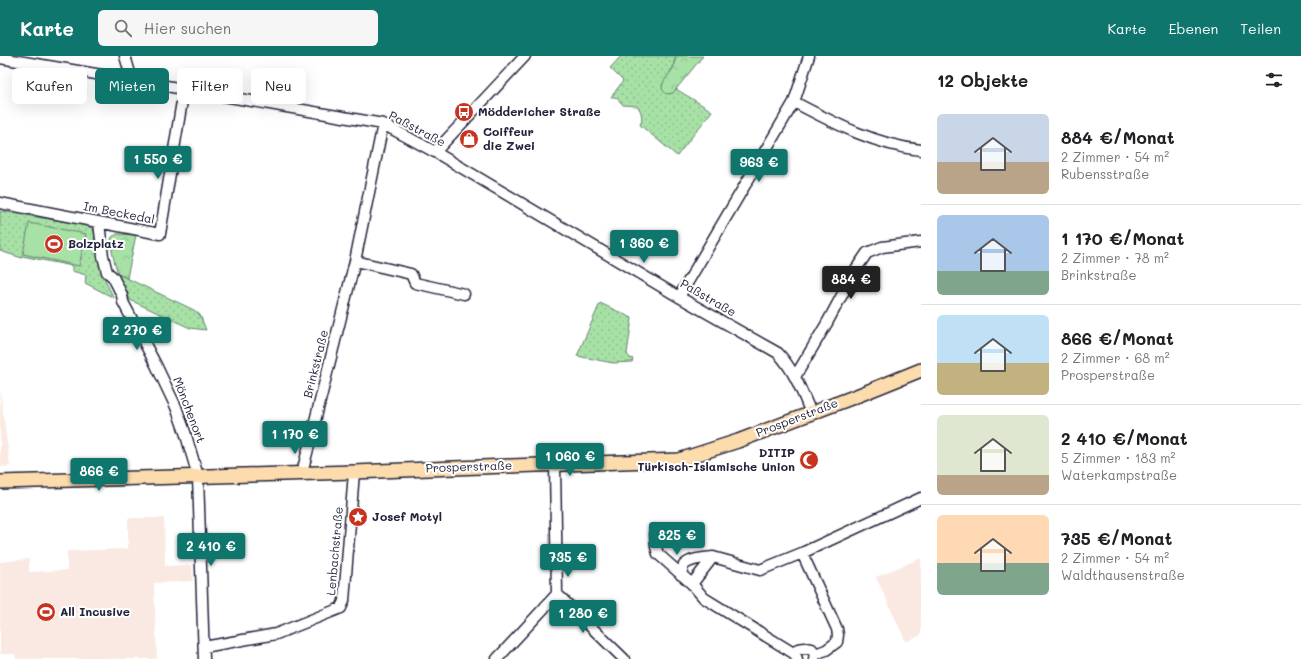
<!DOCTYPE html>
<html lang="de">
<meta charset="utf-8">
<style>
:root{--surface:#fff;--page:#f6f6f6;--text:#202124;--muted:#757577;--line:#e0e0e0;--accent:#0f766e}
body{margin:0;font-family:Mali,sans-serif;background:var(--page);color:var(--text);height:100vh;display:flex;flex-direction:column;font-size:15px;white-space:nowrap}
*{box-sizing:border-box;margin:0}
p{font-size:13px;color:var(--muted)}
.icon{flex:none;width:22px;height:22px;fill:none;stroke:currentColor;stroke-width:2;stroke-linecap:round;stroke-linejoin:round}
.map{position:relative;flex:1;overflow:hidden}
.side{display:flex;flex-direction:column;background:var(--surface);width:380px}
.side>*{flex:none}
.guide{position:absolute;left:12px;top:12px;width:380px;height:36px;display:flex;gap:8px}
.price{position:absolute;translate:-50% -34px;padding:0 9px;border-radius:4px;background:var(--accent);color:#fff;font-size:13px;line-height:26px;filter:drop-shadow(0 1px 2px #0008)}
.price::after{content:'';position:absolute;left:50%;top:24px;width:12px;height:9px;margin-left:-6px;background:inherit;clip-path:polygon(0 0,100% 0,50% 100%)}
.price.current{background:#222;color:#fff}
ul{padding:0;list-style:none}
li{display:flex;align-items:center;gap:12px;height:100px;padding:0 16px}
li+li{border-top:1px solid var(--line)}
li span{display:grid;place-items:center;flex:none;width:112px;height:80px;border-radius:6px;color:#555}
li>.icon{margin-inline-start:auto}
span .icon{width:48px;height:48px;fill:#fffc;stroke-width:1}
li b{font-size:17px}
h2{display:flex;justify-content:space-between;align-items:center;height:48px;padding:0 16px;font-size:17px}
.pill{padding:0 14px;border-radius:6px;background:var(--surface);box-shadow:0 4px 16px #0002;font-size:14px;line-height:36px}
.pill.current{background:var(--accent);color:#fff}
header{display:flex;align-items:center;gap:24px;box-sizing:border-box;height:56px;padding:0 20px;background:var(--accent);color:#fff}
header strong{font-size:19px}
nav{display:flex;gap:22px;margin-inline-start:auto;font-size:14px}
.search{width:280px;height:36px;background:var(--page);display:flex;align-items:center;gap:10px;box-sizing:border-box;padding:0 14px;border-radius:6px;color:var(--muted);font-size:15px}
main{display:flex;flex:1;min-height:0}
.map>svg:first-child{display:block}
.built{fill:#f9e9e2}
.green{fill:url(#green-dots);stroke:#648270}
.forest{fill:url(#forest-crowns);stroke:#648270}
.pitch{fill:#a7e1a6;stroke:#648270}
.lines{fill:none;stroke-linecap:round;stroke-linejoin:round}
.minor-casing{stroke:#22223b;stroke-width:13}
.major-casing{stroke:#22223b;stroke-width:16}
.minor{stroke:#fff;stroke-width:10}
.major{stroke:#fcdcac;stroke-width:13}
.labels{text-anchor:middle;stroke-width:4;stroke-linejoin:round;paint-order:stroke}
.poi-label{font-size:12px;font-weight:bold;fill:#22223b;stroke:#fff;text-anchor:start}
.street-label{font-size:12px;fill:#22223b;stroke:#fff}
</style>
<header>
<strong>Karte</strong>
<div class="search"><svg class="icon" aria-label="search" viewBox="0 0 24 24"><circle cx="10" cy="10" r="6"/><path d="M15 15l6 6"/></svg>Hier suchen</div>
<nav><a>Karte</a><a>Ebenen</a><a>Teilen</a></nav>
</header>
<main>
<div class="map">
<svg width="921" height="603" viewBox="0 0 921 603">
<defs>
<pattern id="green-dots" width="8" height="8" patternUnits="userSpaceOnUse"><rect width="8" height="8" fill="#a7e1a6"/><path d="M2 2h.1M6 6h.1" fill="none" stroke="#8fc190" stroke-width="1.8" stroke-linecap="round"/></pattern>
<pattern id="forest-crowns" width="20" height="18" patternUnits="userSpaceOnUse"><rect width="20" height="18" fill="#a7e1a6"/><path d="M2 6a3 3 0 1 1 6 0M12 15a3 3 0 1 1 6 0" fill="none" stroke="#8fc190"/></pattern>
</defs>
<rect width="100%" height="100%" fill="#fff"/>
<filter id="ink" filterUnits="userSpaceOnUse"><feTurbulence type="fractalNoise" baseFrequency=".025" numOctaves="2"/><feDisplacementMap in="SourceGraphic" scale="8" xChannelSelector="R" yChannelSelector="G"/><feConvolveMatrix kernelMatrix="1 2 1 2 8 2 1 2 1" color-interpolation-filters="sRGB"/></filter>
<g filter="url(#ink)">
<!-- built -->
<path class="built" d="M 0,333 L 10,410 L 0,411 Z
M 128,462 L 164,462 L 165,510 L 192,509 L 193,525 L 154,527 L 157,603 L 16,603 L 15,598 L 0,598 L 0,506 L 29,503 L 29,516 L 67,514 L 67,495 L 128,493 Z
M 921,502 L 921,579 L 906,586 L 876,521 Z"/>
<!-- green -->
<path class="green" d="M 621,0 L 677,0 L 674,5 L 673,12 L 662,29 L 673,36 L 676,33 L 712,55 L 677,100 L 640,69 C 643,63 642,55 637,50 L 623,49 C 619,45 617,40 611,41 L 623,25 L 610,12 Z
M 0,155 L 87,169 L 94,174 C 98,201 100,217 114,242 L 85,227 L 86,219 L 72,215 L 72,210 L 22,200 L 22,202 L 0,195 Z
M 118,218 L 194,254 L 200,259 L 206,274 L 190,272 L 130,244 Z
M 600,247 L 632,262 L 627,298 L 630,302 L 633,303 L 632,306 L 613,307 L 577,300 Z"/>
<!-- forest -->
<path class="forest" d="M 677,0 L 703,0 L 673,37 L 666,38 L 662,33 C 662,24 669,20 673,12 C 675,8 674,5 677,0 Z
M 117,178 L 136,179 L 127,222 L 118,218 C 116,211 108,186 112,181 C 113,180 116,179 117,178 Z"/>
<!-- pitch -->
<path class="pitch" d="M 29,167 L 86,178 L 79,210 L 23,198 Z"/>
<g class="lines">
<!-- minor casing -->
<g class="minor-casing">
<path id="minor" d="M 125,0 L 132,24
M 0,2 L 132,24 L 383,68 L 435,96 L 679,241 L 778,297 C 794,314 802,336 811,357
M 794,46 C 834,67 875,89 921,94
M 435,96 L 525,0
M 0,147 L 160,178 L 184,33
M 99,167 L 103,200 L 107,216 L 113,221 L 122,239 L 123,246 L 156,309 L 176,351 L 185,376 L 198,420 L 204,603
M 355,205 L 411,218 L 415,227 L 464,238
M 679,241 L 794,46 L 809,0
M 795,321 L 827,267 L 856,213 L 867,197 L 882,191 L 921,186
M 302,417 L 355,205 L 383,68
M 655,474 L 656,491 L 658,498 L 692,528
M 802,497 L 837,573 L 838,579 L 837,586 L 826,594 L 815,598
M 681,519 C 682,515 682,512 684,509 C 691,502 704,502 713,501
M 557,538 L 624,603
M 204,591 L 276,578 L 341,552 L 344,545 L 354,416
M 795,598 L 798,593 L 805,592 L 812,593 L 815,598 L 814,603
M 497,603 L 557,538 L 555,409
M 797,603 L 795,598 L 704,542 L 692,528 L 713,501 L 760,514 L 802,497 L 921,442"/>
</g>
<!-- major casing -->
<g class="major-casing">
<path id="major" d="M 0,426 L 354,416 L 454,412 L 679,404 L 738,385 L 859,339 L 921,314"/>
</g>
<!-- minor -->
<use href="#minor" class="minor"/>
<!-- major -->
<use href="#major" class="major"/>
</g>
</g>
<!-- icons -->
<defs>
<g id="bus-disc" transform="scale(1)"><circle r="9.5" fill="#c8321e" stroke="#fff"/><path d="M-5-6H5V4H4V6H2V4H-2V6H-4V4H-5ZM-3.5-4V0h7V-4ZM-3.5 1.2v1.5H-2V1.2ZM2 1.2v1.5H3.5V1.2Z" fill="#fff"/></g>
<g id="shop-disc" transform="scale(1)"><circle r="9.5" fill="#c8321e" stroke="#fff"/><path d="M-5-2.5h2.3a2.7 3.5 0 0 1 5.4 0H5L5.5 6h-11ZM-1.5-2.5h3a1.5 2.3 0 0 0-3 0Z" fill="#fff"/></g>
<g id="stadium-disc" transform="scale(1)"><circle r="9.5" fill="#c8321e" stroke="#fff"/><path d="M0-5a6.5 5 0 1 0 0 10a6.5 5 0 1 0 0-10ZM-3.5-1.8h7v3.6h-7Z" fill="#fff"/></g>
<g id="mosque-disc" transform="scale(1)"><circle r="9.5" fill="#c8321e" stroke="#fff"/><path d="M3.5-4.9A6 6 0 1 0 3.5 4.9A5 5 0 1 1 3.5-4.9Z" fill="#fff"/></g>
<g id="sight-disc" transform="scale(1)"><circle r="9.5" fill="#c8321e" stroke="#fff"/><path d="M0-6L1.8-2.2L6-1.7L2.9 1.2L3.7 5.4L0 3.3L-3.7 5.4L-2.9 1.2L-6-1.7L-1.8-2.2Z" fill="#fff"/></g>
</defs>
<g fill-rule="evenodd">
<use href="#bus-disc" x="464" y="56"/>
<use href="#shop-disc" x="469" y="83"/>
<use href="#stadium-disc" x="54" y="188"/>
<use href="#mosque-disc" x="809" y="404"/>
<use href="#sight-disc" x="358" y="461"/>
<use href="#stadium-disc" x="46" y="556"/>
</g>
<g class="labels">
<!-- poi labels -->
<g class="poi-label">
<text x="478" y="60">Möddericher Straße</text>
<text x="483" y="80">Coiffeur<tspan x="483" dy="14">die Zwei</tspan></text>
<text x="68" y="192">Bolzplatz</text>
<text x="795" y="401" text-anchor="end">DITIP<tspan x="795" dy="14">Türkisch-Islamische Union</tspan></text>
<text x="372" y="465">Josef Motyl</text>
<text x="60" y="560">All Incusive</text>
</g>
<!-- street labels -->
<g class="street-label">
<text transform="translate(417 73) rotate(28)" y="4">Paßstraße</text>
<text transform="translate(119 157) rotate(11)" y="4">Im Beckedal</text>
<text transform="translate(708 242) rotate(30)" y="4">Paßstraße</text>
<text transform="translate(316 308) rotate(-76)" y="4">Brinkstraße</text>
<text transform="translate(189 354) rotate(69)" y="4">Mönchenort</text>
<text transform="translate(797 362) rotate(-21)" y="4">Prosperstraße</text>
<text transform="translate(469 411) rotate(-2)" y="4">Prosperstraße</text>
<text transform="translate(335 495) rotate(-85)" y="4">Lenbachstraße</text>
</g>
</g>
</svg>
<b class="price" style="left:158px;top:124px">1 550 €</b>
<b class="price" style="left:759px;top:127px">963 €</b>
<b class="price" style="left:644px;top:208px">1 360 €</b>
<b class="price current" style="left:851px;top:244px">884 €</b>
<b class="price" style="left:137px;top:295px">2 270 €</b>
<b class="price" style="left:295px;top:399px">1 170 €</b>
<b class="price" style="left:570px;top:421px">1 060 €</b>
<b class="price" style="left:99px;top:436px">866 €</b>
<b class="price" style="left:677px;top:500px">825 €</b>
<b class="price" style="left:211px;top:511px">2 410 €</b>
<b class="price" style="left:568px;top:522px">735 €</b>
<b class="price" style="left:583px;top:578px">1 280 €</b>
<div class="guide">
<a class="pill">Kaufen</a>
<a class="pill current">Mieten</a>
<a class="pill">Filter</a>
<a class="pill">Neu</a>
</div>
</div>
<section class="side">
<h2>12 Objekte<svg class="icon" aria-label="filters" viewBox="0 0 24 24"><path d="M4 7h16M4 17h16"/><circle cx="9" cy="7" r="2"/><circle cx="15" cy="17" r="2"/></svg></h2>
<ul>
<li><span style="background:linear-gradient(#c9d6e8 60%,#b9a48a 0)"><svg class="icon" aria-label="home" viewBox="0 0 24 24"><path d="M3 11l9-7 9 7M6 9v11h12V9"/></svg></span><div><b>884 €/Monat</b><p>2 Zimmer · 54 m²</p><p>Rubensstraße</p></div></li>
<li><span style="background:linear-gradient(#a9c7e8 70%,#7fa58c 0)"><svg class="icon" aria-label="home" viewBox="0 0 24 24"><path d="M3 11l9-7 9 7M6 9v11h12V9"/></svg></span><div><b>1 170 €/Monat</b><p>2 Zimmer · 78 m²</p><p>Brinkstraße</p></div></li>
<li><span style="background:linear-gradient(#bfe0f5 60%,#c2b280 0)"><svg class="icon" aria-label="home" viewBox="0 0 24 24"><path d="M3 11l9-7 9 7M6 9v11h12V9"/></svg></span><div><b>866 €/Monat</b><p>2 Zimmer · 68 m²</p><p>Prosperstraße</p></div></li>
<li><span style="background:linear-gradient(#dfe7d0 75%,#b9a48a 0)"><svg class="icon" aria-label="home" viewBox="0 0 24 24"><path d="M3 11l9-7 9 7M6 9v11h12V9"/></svg></span><div><b>2 410 €/Monat</b><p>5 Zimmer · 183 m²</p><p>Waterkampstraße</p></div></li>
<li><span style="background:linear-gradient(#ffd9b3 60%,#7fa58c 0)"><svg class="icon" aria-label="home" viewBox="0 0 24 24"><path d="M3 11l9-7 9 7M6 9v11h12V9"/></svg></span><div><b>735 €/Monat</b><p>2 Zimmer · 54 m²</p><p>Waldthausenstraße</p></div></li>
</ul>
</section>
</main>
